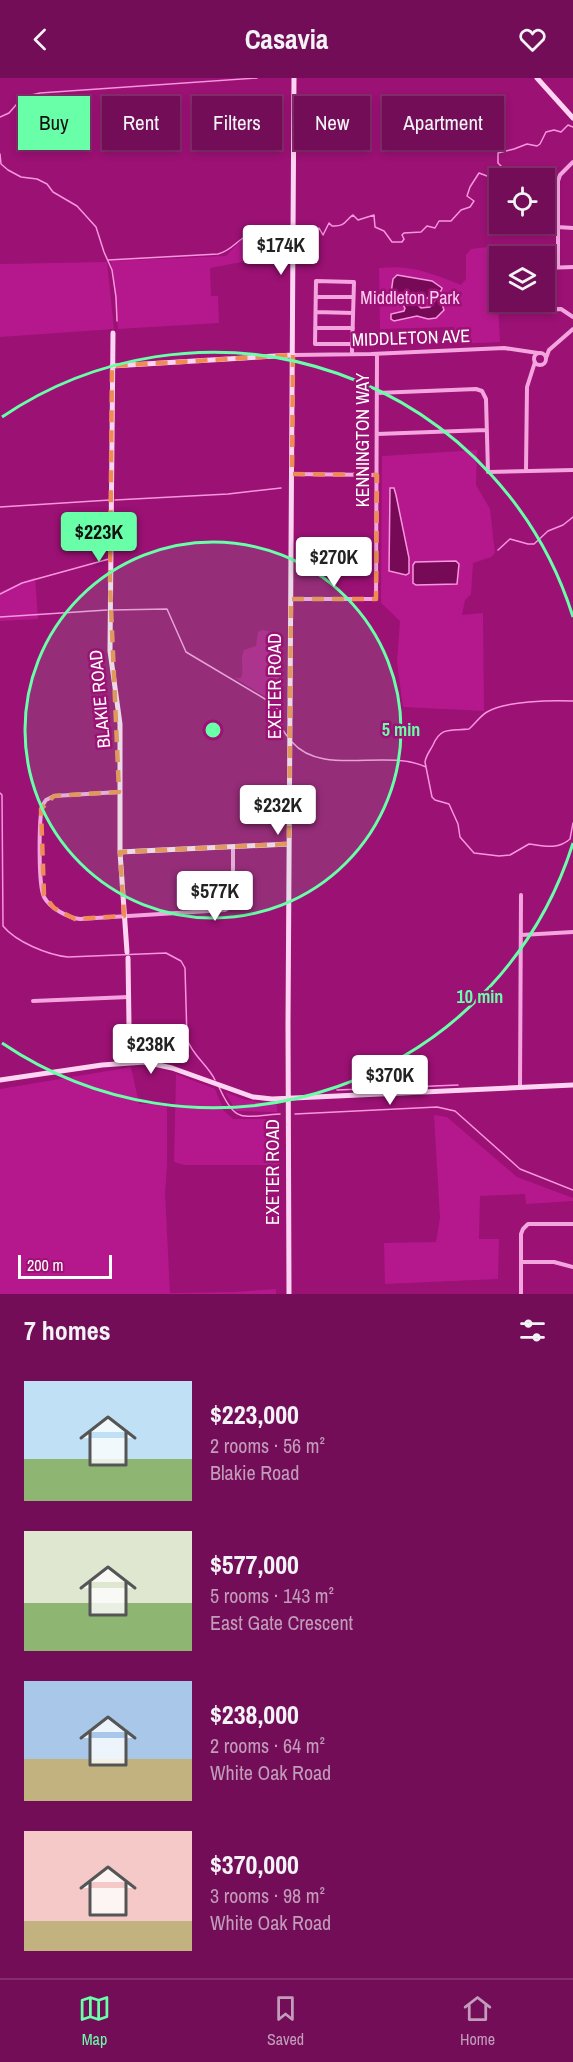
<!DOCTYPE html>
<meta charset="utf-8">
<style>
:root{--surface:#740d57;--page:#79165d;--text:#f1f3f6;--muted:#c29cba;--line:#862d6d;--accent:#68ffa8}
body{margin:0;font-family:"Archivo Narrow",sans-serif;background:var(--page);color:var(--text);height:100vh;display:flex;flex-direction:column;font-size:22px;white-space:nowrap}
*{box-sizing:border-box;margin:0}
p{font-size:20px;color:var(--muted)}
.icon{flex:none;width:33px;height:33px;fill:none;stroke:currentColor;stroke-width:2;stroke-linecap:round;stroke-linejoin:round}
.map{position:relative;height:1216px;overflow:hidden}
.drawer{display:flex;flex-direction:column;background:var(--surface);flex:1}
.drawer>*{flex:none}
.top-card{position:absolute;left:18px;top:18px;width:537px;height:54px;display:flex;gap:12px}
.buttons{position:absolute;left:489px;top:90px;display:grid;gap:12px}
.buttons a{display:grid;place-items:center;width:66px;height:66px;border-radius:0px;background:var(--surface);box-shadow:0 3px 9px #0003,0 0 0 2px var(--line);font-size:30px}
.scale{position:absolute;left:18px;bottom:15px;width:94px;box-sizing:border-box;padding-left:6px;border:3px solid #fff;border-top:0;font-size:16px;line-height:21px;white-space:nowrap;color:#fff;-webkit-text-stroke:4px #9b1174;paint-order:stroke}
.price{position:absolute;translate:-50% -51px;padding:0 14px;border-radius:6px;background:#fff;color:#222;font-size:20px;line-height:39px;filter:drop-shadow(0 2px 3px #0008)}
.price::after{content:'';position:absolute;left:50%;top:36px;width:18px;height:14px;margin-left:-9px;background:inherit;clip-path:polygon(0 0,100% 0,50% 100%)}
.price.current{background:var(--accent);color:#111}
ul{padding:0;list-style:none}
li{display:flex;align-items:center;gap:18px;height:150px;padding:0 24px}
li span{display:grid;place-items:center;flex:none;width:168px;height:120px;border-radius:0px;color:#555}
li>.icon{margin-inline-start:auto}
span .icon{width:72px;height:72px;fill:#fffc;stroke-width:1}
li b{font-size:26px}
h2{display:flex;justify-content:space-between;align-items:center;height:72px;padding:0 24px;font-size:26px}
.pill{padding:0 21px;border-radius:0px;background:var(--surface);box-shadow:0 3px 9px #0003,0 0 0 2px var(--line);font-size:21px;line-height:54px}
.pill.current{background:var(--accent);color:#111}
header{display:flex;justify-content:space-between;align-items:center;height:78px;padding:0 24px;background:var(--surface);font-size:27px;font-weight:800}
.dock{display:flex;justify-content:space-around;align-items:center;height:84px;border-top:2px solid var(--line);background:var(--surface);font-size:16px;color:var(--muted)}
.dock a{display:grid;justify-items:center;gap:3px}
.dock .current{color:var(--accent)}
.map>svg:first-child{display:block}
.green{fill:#b5188c}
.water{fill:#770a57;stroke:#f896df;stroke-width:1.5}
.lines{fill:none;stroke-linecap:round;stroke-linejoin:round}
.stream{stroke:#f896df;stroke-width:1.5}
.street{stroke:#f4a4df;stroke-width:4}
.secondary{stroke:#fdd4f2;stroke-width:5}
.marked{fill:none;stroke:#ef8b55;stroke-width:4.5;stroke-dasharray:12 8;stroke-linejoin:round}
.ring{fill:none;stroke:#68ffa8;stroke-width:3}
.labels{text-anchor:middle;stroke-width:5;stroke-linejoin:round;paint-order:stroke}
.park-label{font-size:18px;fill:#fecdf1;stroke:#9b1174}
.street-label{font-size:18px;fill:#fff;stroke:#9b1174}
.centre{fill:#68ffa8;stroke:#9b1174;stroke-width:3}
.ring-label{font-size:18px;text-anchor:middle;font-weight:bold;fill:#68ffa8;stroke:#9b1174;stroke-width:5;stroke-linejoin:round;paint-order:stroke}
</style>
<header><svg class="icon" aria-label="back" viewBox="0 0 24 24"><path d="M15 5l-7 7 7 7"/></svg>Casavia<svg class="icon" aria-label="heart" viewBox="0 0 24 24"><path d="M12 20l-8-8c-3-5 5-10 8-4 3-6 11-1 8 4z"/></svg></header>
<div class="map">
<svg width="573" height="1216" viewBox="0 0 573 1216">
<rect width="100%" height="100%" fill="#9b1174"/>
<!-- green -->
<path class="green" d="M 252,155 L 283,156 L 283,172 L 255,172 L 242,184 L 210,190 L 211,218 L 218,218 L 219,245 L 118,251 L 111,183 L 226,178 L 245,158 Z
M 495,168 L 500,264 L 455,266 L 454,249 L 380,251 L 379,190 C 411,187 431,195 461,207 L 466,201 L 466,177 L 471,171 Z
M 107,184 L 114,251 L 0,259 L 0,186 Z
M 477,372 L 476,407 L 490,431 L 495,475 L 491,479 L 473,485 L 471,516 L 465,522 L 462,537 L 483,535 L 484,633 L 403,629 L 397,584 L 400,543 L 381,525 L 382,378 Z
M 35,499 L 38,541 L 0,543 L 0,514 Z
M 262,552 L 279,555 L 279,627 L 235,600 L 241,600 C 245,591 239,582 244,572 L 256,568 L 258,554 Z
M 131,989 L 139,1026 L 167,1026 L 167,1087 L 165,1115 L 170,1215 L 235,1214 L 276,1211 L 276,1216 L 0,1216 L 0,1011 Z
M 176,996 L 215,1011 L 224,1033 L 233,1041 L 278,1041 L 280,1087 L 184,1087 L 174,1084 Z
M 225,1014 L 246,1022 L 277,1027 L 277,1034 L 236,1033 Z
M 434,1037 L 447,1039 L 517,1099 L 573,1120 L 573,1123 L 526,1126 L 525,1116 L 480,1118 L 479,1161 L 499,1161 L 498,1201 L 385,1206 L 384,1165 L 436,1164 L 440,1140 Z"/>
<!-- water -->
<path class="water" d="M 397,197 L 432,203 L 442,210 L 441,213 C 432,215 429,221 421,222 L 419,228 L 421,230 L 430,229 L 436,221 L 440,221 L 444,232 L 436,240 L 428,241 L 417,238 L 394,243 L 391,241 L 391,236 L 404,233 L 405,230 L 403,227 L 393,227 L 390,223 L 393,201 Z
M 390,410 L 394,410 L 396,417 L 409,480 L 409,495 L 406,497 L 389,493 Z
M 456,483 L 459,486 L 457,506 L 416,507 L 413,505 L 413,487 L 415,484 Z"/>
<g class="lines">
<!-- stream -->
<path class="stream" d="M 0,39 L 9,35 L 23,19 L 40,15 L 257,0
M 0,76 L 1,86 L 8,92 L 21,99 L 37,101 L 47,106 L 53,114 L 77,128 L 96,149 L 104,174 L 112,192 L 116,219 L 117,243
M 296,154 L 311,156 L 319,150 L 323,157 L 329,145 L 332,148 C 346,149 345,142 353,137 L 358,142 L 374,137 L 375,149 L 384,153 L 392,164 L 402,164 L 404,161 L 402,157 L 404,155 L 421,154 L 427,148 L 435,150 L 439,143 L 451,143 L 461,132 L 470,129 L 474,123 L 467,118 L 470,109 L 479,95 L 495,101 L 499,99 L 500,94 L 503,90 L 498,85 L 498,75 L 514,71 L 527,66 L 537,68 L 540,66 L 546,54 L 554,52 L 561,54 L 568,47 L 573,49
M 108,182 L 218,176 C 230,173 234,166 243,160 C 256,150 277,154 292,154
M 115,422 L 228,416 L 281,410
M 0,429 L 110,422
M 498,472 L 510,461 L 528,466 L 534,466 L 548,453 L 563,447 L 573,439
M 0,516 L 22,505 L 109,481
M 112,532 L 167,531 L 186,574 L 275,627 C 283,637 275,644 287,658
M 0,539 L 107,532
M 573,623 C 552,622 505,623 487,634 C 480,638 475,646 469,651 C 451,653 441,648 433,667 C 430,673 426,677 425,684 L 432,719 L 435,722 L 449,726 L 458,746 L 460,759 L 474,775 L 499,778 L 510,777 L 529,766 C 544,768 558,772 570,761 L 573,745
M 292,664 C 322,699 385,670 426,689
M 0,715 L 2,717 L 3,848 C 16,864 48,877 68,879 L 166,875 L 181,883 L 185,890 L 187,961 C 192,977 208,987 215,1002
M 219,1009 C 236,1047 242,1038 280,1036
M 337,1012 L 458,1007
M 295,1036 L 437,1029 L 455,1033 L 520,1091 L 573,1112"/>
<!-- street -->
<path class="street" d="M 557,149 L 573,150
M 558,189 L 558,103 L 560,97 L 573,84
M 544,190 L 573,189
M 316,219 L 353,219
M 518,224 L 520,230 L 525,232 L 561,231 L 573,239
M 316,234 L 353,235
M 315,250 L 353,250
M534 281a6 6 0 1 1 12 0a6 6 0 1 1-12 0Z
M 352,276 L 352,271 L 354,204 L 316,203 L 315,266 L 352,266
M 293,277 L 371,276 L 504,270 L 538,275
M 546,280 L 549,272 L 573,251
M 377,315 L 476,311 L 482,313 L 486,321 L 488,394 L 573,392
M 377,356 L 486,352
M 526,392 L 527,309 L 535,284
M 292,396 L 377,397
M 291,521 L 376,521 L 377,276
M 119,714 L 54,718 L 46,722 L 42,728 C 39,744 38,806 44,819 C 50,830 68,840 80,841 L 225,832 L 230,829 L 233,823 L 233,769
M 521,857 L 573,854
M 33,923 L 129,919
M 520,1009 L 521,817
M 522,1184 L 554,1184 L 573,1189
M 521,1216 L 521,1156 L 523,1151 L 528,1146 L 573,1146"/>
<!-- secondary -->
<path class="secondary" d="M 537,0 L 573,40
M 113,255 L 110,573 L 120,646 L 120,774 L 127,874
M 112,288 L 293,277
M 120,774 L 289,766
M 128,880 L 129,947 L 133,984
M 0,1002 L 102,987 L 145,984 L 172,990 L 253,1019 L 272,1021 L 573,1007
M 289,1216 L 288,946 L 294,0"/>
</g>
<!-- marked area -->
<path class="marked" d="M 293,277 L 292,396 L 377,397 L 376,521 L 291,521 L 289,766 L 120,774 L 124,838 L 75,841 L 54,830 L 44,817 L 41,731 L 54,718 L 119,714 L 110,506 L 112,288 Z"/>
<!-- distance rings -->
<circle cx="213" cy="652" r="188" fill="#68ffa8" fill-opacity=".12"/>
<g class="ring">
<circle cx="213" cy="652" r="188"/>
<path d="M573 765A377 377 0 0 1 2 965M2 339A377 377 0 0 1 573 539"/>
</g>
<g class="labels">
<!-- park labels -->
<g class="park-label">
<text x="410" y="226">Middleton Park</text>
</g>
<!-- street labels -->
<g class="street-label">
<text transform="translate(411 260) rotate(-2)" y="6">MIDDLETON AVE</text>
<text transform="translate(363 362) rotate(-90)" y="6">KENNINGTON WAY</text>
<text transform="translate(275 608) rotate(-90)" y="6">EXETER ROAD</text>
<text transform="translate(100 621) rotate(-95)" y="6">BLAKIE ROAD</text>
<text transform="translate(273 1094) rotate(-90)" y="6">EXETER ROAD</text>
</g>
</g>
<circle cx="213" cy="652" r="9" class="centre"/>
<g class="ring-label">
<text x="401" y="658">5 min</text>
<text x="480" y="925">10 min</text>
</g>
</svg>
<div class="buttons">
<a><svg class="icon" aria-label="locate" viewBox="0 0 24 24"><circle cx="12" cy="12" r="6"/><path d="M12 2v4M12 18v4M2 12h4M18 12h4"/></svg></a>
<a><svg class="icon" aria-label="layers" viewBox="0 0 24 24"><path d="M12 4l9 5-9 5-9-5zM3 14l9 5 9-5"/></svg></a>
</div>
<div class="scale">200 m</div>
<b class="price" style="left:281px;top:198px">$174K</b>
<b class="price current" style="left:99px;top:485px">$223K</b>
<b class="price" style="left:334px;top:510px">$270K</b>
<b class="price" style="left:278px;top:758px">$232K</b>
<b class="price" style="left:215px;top:844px">$577K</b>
<b class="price" style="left:151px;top:997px">$238K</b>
<b class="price" style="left:390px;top:1028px">$370K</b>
<div class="top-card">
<a class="pill current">Buy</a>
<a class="pill">Rent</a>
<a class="pill">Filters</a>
<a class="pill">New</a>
<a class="pill">Apartment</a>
</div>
</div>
<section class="drawer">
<h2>7 homes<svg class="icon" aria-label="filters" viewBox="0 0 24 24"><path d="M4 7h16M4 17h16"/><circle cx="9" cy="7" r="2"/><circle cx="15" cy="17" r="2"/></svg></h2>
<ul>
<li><span style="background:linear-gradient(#bfe0f5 65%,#8fb573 0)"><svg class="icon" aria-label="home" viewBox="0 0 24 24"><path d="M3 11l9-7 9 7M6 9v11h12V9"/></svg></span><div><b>$223,000</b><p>2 rooms · 56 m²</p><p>Blakie Road</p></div></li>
<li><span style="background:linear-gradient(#dfe7d0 60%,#8fb573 0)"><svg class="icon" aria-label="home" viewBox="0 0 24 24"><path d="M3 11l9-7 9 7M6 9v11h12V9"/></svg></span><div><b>$577,000</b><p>5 rooms · 143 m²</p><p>East Gate Crescent</p></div></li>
<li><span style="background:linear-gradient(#a9c7e8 65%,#c2b280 0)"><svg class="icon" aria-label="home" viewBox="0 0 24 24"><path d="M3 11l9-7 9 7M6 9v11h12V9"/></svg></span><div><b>$238,000</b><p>2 rooms · 64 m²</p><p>White Oak Road</p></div></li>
<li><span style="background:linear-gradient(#f6c9c9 75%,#c2b280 0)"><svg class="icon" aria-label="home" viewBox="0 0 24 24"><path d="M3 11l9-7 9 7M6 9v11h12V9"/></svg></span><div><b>$370,000</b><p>3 rooms · 98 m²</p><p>White Oak Road</p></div></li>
</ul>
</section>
<nav class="dock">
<a class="current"><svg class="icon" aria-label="map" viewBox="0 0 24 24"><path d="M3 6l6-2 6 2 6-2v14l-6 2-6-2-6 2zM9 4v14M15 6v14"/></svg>Map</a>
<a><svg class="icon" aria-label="saved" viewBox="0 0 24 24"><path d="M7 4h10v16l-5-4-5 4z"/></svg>Saved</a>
<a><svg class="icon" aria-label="home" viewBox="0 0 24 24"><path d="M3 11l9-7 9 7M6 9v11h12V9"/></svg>Home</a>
</nav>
